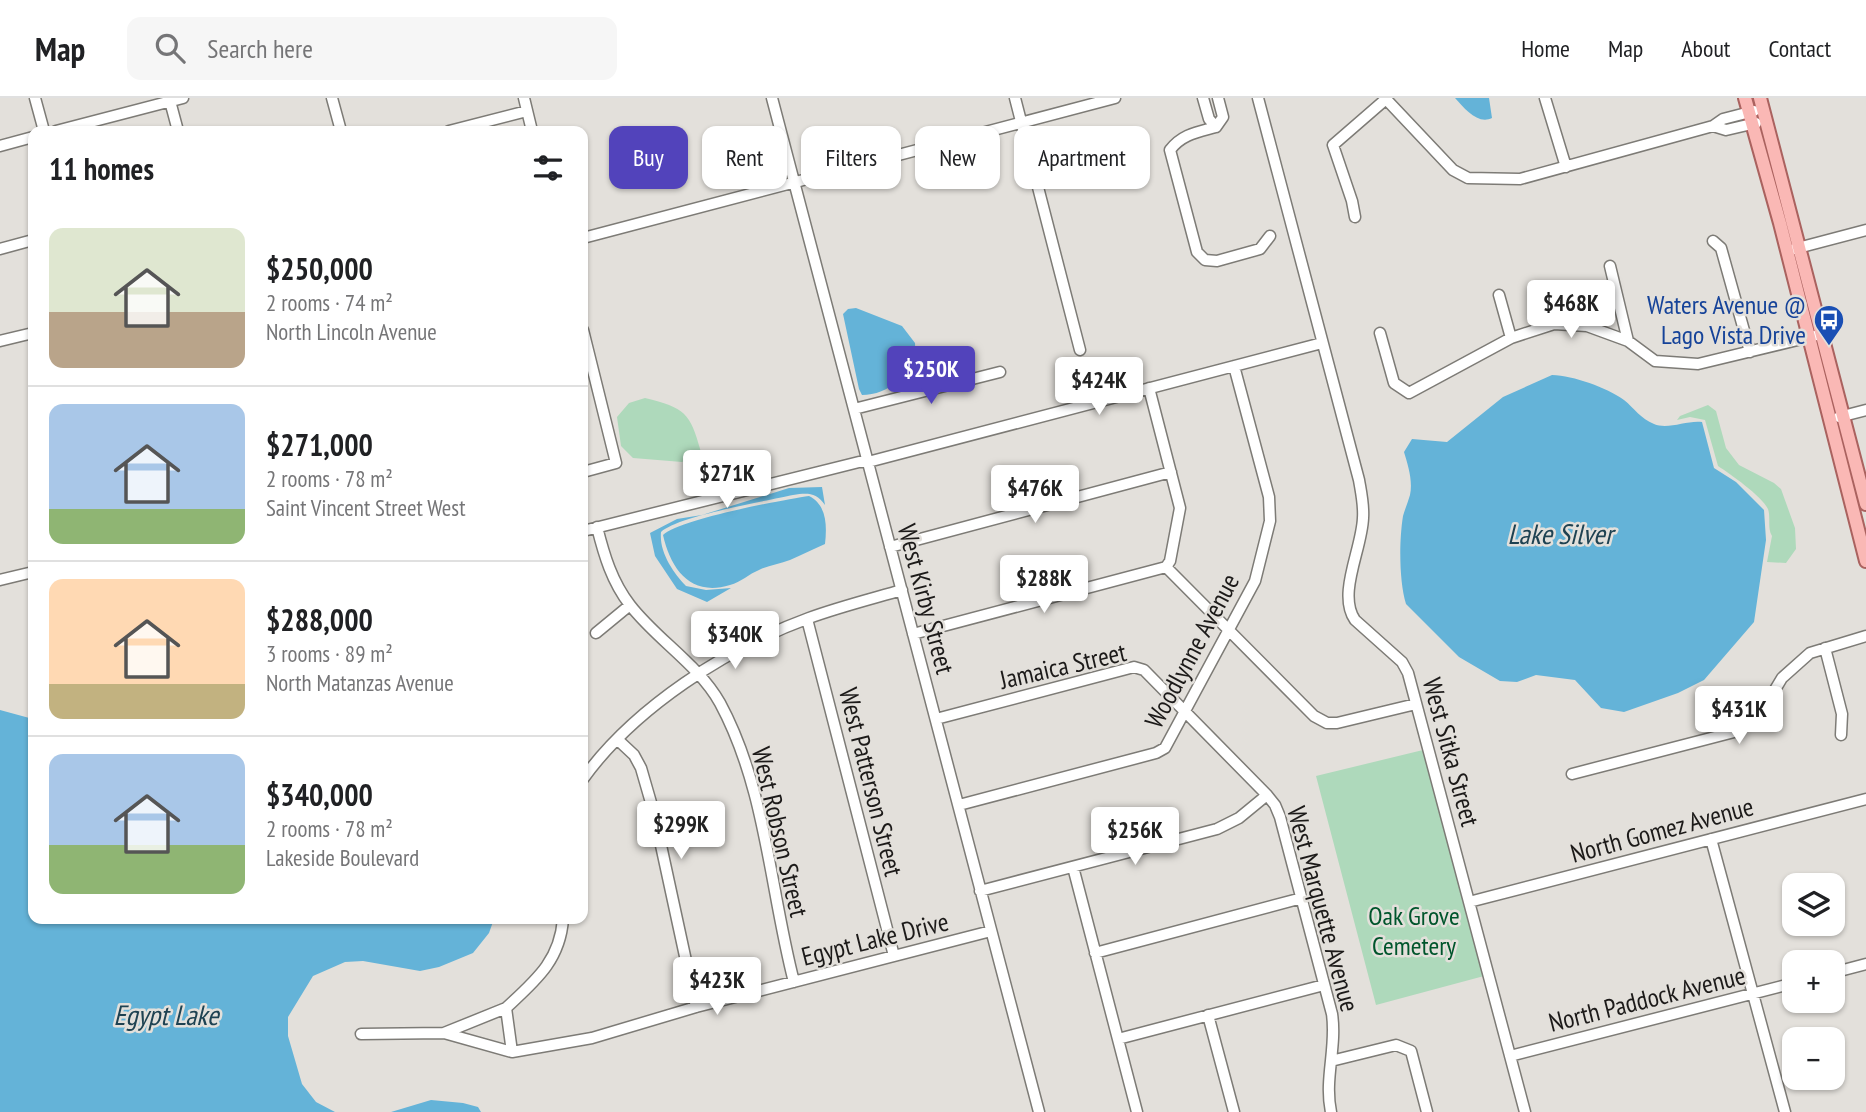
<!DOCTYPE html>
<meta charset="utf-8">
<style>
:root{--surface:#fff;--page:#f6f6f6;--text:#202124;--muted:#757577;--line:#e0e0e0;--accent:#5243bb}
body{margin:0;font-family:"PT Sans Narrow",sans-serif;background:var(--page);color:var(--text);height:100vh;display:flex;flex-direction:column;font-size:26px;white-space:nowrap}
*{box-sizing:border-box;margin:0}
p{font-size:23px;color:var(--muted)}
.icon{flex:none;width:38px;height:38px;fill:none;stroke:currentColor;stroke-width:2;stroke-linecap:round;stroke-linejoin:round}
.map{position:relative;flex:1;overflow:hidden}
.drawer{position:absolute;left:28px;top:28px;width:560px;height:798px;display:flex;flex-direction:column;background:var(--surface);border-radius:14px;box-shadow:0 2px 5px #0004}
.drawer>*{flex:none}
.hud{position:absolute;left:609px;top:28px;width:665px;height:63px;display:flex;gap:14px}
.fabs{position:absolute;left:1782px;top:775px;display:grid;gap:14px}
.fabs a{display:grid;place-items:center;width:63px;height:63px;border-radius:14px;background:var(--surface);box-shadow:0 2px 5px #0004;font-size:35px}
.price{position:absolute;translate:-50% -60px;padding:0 16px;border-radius:7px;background:#fff;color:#222;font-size:23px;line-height:46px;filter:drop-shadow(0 2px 4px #0008)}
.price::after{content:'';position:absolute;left:50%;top:42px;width:21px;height:16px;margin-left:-10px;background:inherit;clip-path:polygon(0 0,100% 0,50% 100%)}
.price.selected{background:var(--accent);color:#fff}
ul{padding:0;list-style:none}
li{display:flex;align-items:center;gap:21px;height:175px;padding:0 21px}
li+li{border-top:2px solid var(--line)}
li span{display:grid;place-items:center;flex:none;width:196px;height:140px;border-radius:14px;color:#555}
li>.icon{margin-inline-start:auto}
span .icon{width:84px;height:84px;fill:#fffc;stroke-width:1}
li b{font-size:30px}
h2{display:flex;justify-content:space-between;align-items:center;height:84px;padding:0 21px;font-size:30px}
.pill{padding:0 24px;border-radius:14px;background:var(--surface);box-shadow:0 2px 5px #0004;font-size:24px;line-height:63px}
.pill.selected{background:var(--accent);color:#fff}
header{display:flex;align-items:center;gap:42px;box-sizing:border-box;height:98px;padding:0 35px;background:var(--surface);border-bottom:2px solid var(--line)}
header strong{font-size:33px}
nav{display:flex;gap:38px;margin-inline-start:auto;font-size:24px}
.search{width:490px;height:63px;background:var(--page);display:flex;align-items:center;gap:18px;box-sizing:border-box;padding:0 24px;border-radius:14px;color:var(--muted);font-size:26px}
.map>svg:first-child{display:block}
.green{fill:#aed9bb}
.water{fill:#64b3d8}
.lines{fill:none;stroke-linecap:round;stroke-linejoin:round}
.minor-casing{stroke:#7d7b76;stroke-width:13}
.major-casing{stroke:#aa625f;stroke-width:16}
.minor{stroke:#fff;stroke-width:10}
.major{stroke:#fab8b5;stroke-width:12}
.labels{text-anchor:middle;stroke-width:5;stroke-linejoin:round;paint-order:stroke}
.transit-label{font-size:26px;fill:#164399;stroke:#e3e0db;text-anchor:end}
.street-label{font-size:26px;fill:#1c1a19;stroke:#e3e0db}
.park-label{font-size:26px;fill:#00552c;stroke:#e3e0db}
.water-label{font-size:28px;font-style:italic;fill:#1e4252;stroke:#e3e0db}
</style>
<header>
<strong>Map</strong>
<div class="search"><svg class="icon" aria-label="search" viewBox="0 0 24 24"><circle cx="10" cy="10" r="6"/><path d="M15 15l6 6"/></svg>Search here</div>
<nav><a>Home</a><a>Map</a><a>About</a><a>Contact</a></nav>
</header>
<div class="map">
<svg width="1866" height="1014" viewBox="0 0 1866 1014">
<rect width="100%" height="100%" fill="#e3e0db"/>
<!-- green -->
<path class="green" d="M 645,300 C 685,310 690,314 701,354 L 682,364 L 633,360 L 621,348 L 617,319 L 629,305 Z
M 1708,307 L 1716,313 L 1726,350 L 1739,367 L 1774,385 L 1781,391 L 1795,430 L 1796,451 L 1786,465 L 1767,464 L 1772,438 C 1767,430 1771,420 1768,411 C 1762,398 1730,376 1718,368 L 1705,322 L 1690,319 L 1677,322 L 1680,318 Z
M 1423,652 L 1484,878 L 1376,907 L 1316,678 Z"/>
<!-- water -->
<path class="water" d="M 1455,0 L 1489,0 L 1492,20 C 1478,27 1465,11 1455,0 Z
M 856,210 L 902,228 L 915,245 C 917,274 889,297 862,297 L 859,291 L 843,216 L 848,211 Z
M 1552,277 C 1574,278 1606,289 1624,302 C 1634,310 1641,321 1654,326 C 1668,332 1687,322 1702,324 L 1714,370 L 1736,384 L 1764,412 L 1766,442 L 1754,524 L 1704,582 L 1678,595 L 1624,614 L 1601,610 L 1575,582 L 1536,577 L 1517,584 L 1500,583 L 1459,559 L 1406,506 C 1399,483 1399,443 1403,418 C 1405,411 1408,404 1410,397 C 1413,383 1408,367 1404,354 L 1412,341 L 1447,344 L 1503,299 Z
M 822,389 L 825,407 C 816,394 807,395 793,397 C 766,403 678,418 661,434 C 659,454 673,474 686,488 L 706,492 L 731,490 L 707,504 L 677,491 L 655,458 L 650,435 L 677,421 L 702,417 L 789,390 Z
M 809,398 C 827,407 827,428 825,446 C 813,451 802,457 790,462 C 780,466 769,467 759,472 C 749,476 741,484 730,487 C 691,499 671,472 663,437 C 680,421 782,402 809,398 Z
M 0,612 L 33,621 L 33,821 L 494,821 L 489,835 L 473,855 L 439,869 L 420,873 L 363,863 L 345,864 L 313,878 L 288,919 L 288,938 L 302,986 L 316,1004 L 335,1014 L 0,1014 Z
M 431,1002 L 463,1005 L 478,1009 L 481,1014 L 391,1014 Z"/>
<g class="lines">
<!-- minor casing -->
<g class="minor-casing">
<path id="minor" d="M 35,0 L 44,33
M 332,0 L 341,33
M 524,0 L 532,33
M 772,0 L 1039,1014
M 1015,0 L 1080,252
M 1203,0 L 1209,21 L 1216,29 L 1223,19 L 1218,0
M 1258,0 L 1359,382 C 1361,394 1364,407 1363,420 C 1362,451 1337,496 1355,522 L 1402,564 L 1408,575 L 1525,1014
M 1385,0 L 1453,72 L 1468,80 L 1520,81 L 1713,28 L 1723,21 L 1754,13
M 1545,0 L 1566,69
M 170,3 L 178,33
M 1713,28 L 1726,32 L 1756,25
M 1216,29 C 1198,34 1182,36 1170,52 L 1197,154 L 1205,162 L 1217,163 L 1260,151 L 1270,138
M 56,33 L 183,0
M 449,33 L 527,13
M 0,48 L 33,39
M 1355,119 L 1352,103 L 1333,47 L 1386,1
M 583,140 L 1115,0
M 1713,143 L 1721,150 L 1750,254
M 0,151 L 33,142
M 1794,151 L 1866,132
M 1610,168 L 1628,243
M 1499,197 L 1511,240
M 583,232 L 616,365 L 583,374
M 1380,235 L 1394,285 L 1409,295 L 1511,240 L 1554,226 L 1587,228 L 1628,243 L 1655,263 L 1698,266 L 1814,238
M 0,243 L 33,235
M 1149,290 L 1180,410 L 1170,463 L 1166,469 L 1314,618 L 1327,625 L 1337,625 L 1416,606
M 854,311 L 1000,274
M 1839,319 L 1866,312
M 597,429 C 604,457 612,484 630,507 C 657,542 698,566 720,605 C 766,690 770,792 794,884
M 583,433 L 859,364 L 868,364 L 1322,245
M 890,449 L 1171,374
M 0,482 L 33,474
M 807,521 L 894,858
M 596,535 L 630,507
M 913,536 L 1166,469
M 1825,550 L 1842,616 L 1841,637
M 936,621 L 1134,569 L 1144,572 L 1267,697 L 1275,707 L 1280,719 L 1332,916 C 1337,949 1324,981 1331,1014
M 618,642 L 634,657 L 641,670 L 654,715 L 696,909
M 1572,676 L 1738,633 L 1761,615 L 1782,580 L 1810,555 L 1866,538
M 583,681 C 634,610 727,550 809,520 C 839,509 871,501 902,492
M 959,707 L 1156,655 L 1165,650 L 1255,483 L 1270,423 L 1269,399 L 1234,268
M 1711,741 L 1785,1014
M 1073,769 L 1137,1014
M 980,793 L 1217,731 L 1239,720 L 1267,697
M 1469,804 L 1866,701
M 1095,855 L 1302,800
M 1832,875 L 1866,866
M 1208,917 L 1234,1014
M 444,935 L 512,954 L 592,940 L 696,909 L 991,833
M 361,936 L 444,935 L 506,910
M 1118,941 L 1324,887
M 512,954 L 506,910 C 535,883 560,863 563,821
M 1510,958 L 1794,885
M 1331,963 L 1396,947 L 1411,953 L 1427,1014"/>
</g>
<!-- major casing -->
<g class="major-casing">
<path id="major" d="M 1745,0 L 1780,125 L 1866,463
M 1760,0 L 1866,406"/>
</g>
<!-- minor -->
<use href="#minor" class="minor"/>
<!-- major -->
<use href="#major" class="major"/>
</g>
<!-- icons -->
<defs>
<g id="bus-pin" transform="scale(1.575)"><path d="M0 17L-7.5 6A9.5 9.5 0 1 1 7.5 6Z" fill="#1a4fb4" stroke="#e3e0db"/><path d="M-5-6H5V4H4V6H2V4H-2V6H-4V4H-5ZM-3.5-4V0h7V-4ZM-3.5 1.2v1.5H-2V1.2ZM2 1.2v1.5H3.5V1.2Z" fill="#fff"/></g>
</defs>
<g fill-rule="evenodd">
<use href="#bus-pin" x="1829" y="222"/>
</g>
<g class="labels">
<!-- transit labels -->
<g class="transit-label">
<text x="1806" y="216">Waters Avenue @<tspan x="1806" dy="30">Lago Vista Drive</tspan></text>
</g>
<!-- street labels -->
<g class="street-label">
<text transform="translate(926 501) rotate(75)" y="9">West Kirby Street</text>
<text transform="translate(1192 553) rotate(-62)" y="9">Woodlynne Avenue</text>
<text transform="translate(1063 568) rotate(-13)" y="9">Jamaica Street</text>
<text transform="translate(1451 654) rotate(75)" y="9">West Sitka Street</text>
<text transform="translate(871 684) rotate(76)" y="9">West Patterson Street</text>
<text transform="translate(1662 732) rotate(-15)" y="9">North Gomez Avenue</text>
<text transform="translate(780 734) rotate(77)" y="9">West Robson Street</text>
<text transform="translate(1323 811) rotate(75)" y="9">West Marquette Avenue</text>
<text transform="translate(875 841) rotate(-14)" y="9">Egypt Lake Drive</text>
<text transform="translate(1647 901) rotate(-14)" y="9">North Paddock Avenue</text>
</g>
<!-- park labels -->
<g class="park-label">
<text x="1414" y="827">Oak Grove<tspan x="1414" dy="30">Cemetery</tspan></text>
</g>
<!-- water labels -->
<g class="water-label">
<text x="1560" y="446">Lake Silver</text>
<text x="166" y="927">Egypt Lake</text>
</g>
</g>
</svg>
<div class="fabs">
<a><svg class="icon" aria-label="layers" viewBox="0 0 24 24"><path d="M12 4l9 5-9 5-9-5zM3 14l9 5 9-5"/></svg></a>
<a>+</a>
<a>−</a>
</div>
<b class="price" style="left:1571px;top:242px">$468K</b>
<b class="price selected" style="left:931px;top:308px">$250K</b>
<b class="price" style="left:1099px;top:319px">$424K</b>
<b class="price" style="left:727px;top:412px">$271K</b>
<b class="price" style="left:1035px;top:427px">$476K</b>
<b class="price" style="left:1044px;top:517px">$288K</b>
<b class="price" style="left:735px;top:573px">$340K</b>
<b class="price" style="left:1739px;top:648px">$431K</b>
<b class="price" style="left:681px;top:763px">$299K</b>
<b class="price" style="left:1135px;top:769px">$256K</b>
<b class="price" style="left:717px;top:919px">$423K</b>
<div class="hud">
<a class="pill selected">Buy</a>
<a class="pill">Rent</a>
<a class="pill">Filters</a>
<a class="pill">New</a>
<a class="pill">Apartment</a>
</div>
<section class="drawer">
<h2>11 homes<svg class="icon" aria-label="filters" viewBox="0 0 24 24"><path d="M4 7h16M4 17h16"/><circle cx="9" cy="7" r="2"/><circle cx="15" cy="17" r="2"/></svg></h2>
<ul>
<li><span style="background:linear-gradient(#dfe7d0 60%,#b9a48a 0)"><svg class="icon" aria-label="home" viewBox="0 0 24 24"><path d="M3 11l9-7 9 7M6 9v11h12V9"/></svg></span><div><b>$250,000</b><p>2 rooms · 74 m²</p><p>North Lincoln Avenue</p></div></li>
<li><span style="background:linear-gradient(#a9c7e8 75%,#8fb573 0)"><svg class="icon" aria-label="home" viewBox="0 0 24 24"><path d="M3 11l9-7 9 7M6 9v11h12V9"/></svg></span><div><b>$271,000</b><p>2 rooms · 78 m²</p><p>Saint Vincent Street West</p></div></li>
<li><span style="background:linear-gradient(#ffd9b3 75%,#c2b280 0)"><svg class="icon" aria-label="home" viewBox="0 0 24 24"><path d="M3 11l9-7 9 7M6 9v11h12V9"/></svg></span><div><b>$288,000</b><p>3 rooms · 89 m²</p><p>North Matanzas Avenue</p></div></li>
<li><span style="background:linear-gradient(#a9c7e8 65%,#8fb573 0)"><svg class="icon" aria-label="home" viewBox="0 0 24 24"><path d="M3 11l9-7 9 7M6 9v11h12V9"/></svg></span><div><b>$340,000</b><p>2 rooms · 78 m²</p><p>Lakeside Boulevard</p></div></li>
</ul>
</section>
</div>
